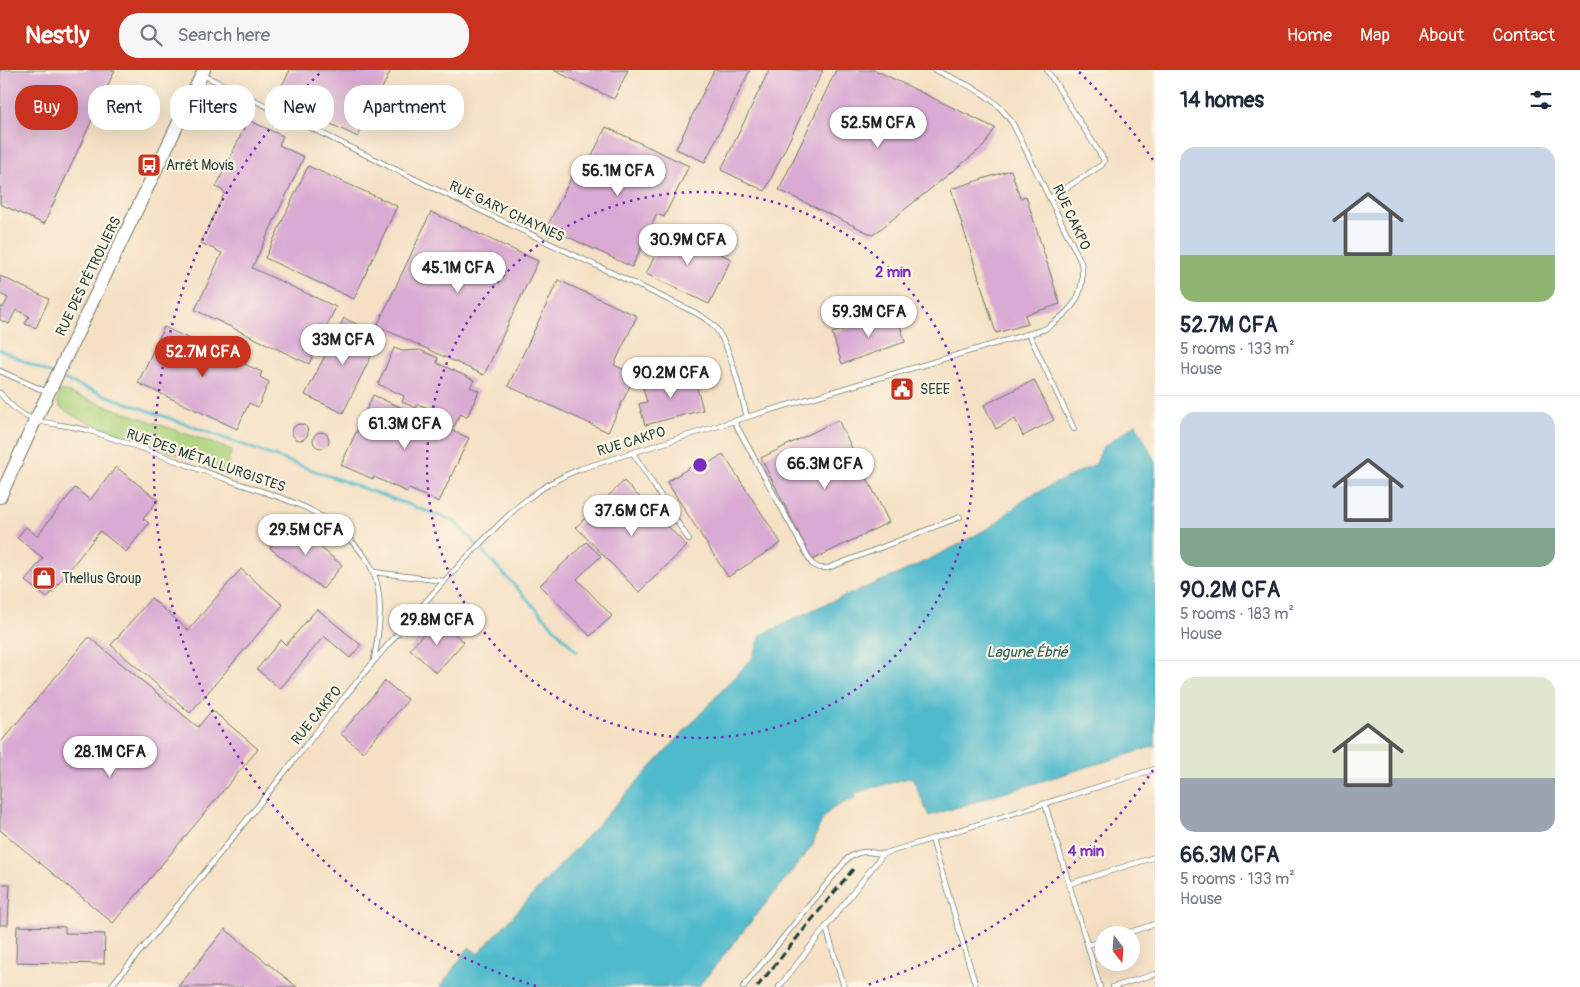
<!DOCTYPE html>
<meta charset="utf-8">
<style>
:root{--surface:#fff;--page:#f6f6f7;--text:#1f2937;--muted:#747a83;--line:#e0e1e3;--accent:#c8321e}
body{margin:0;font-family:Pangolin,sans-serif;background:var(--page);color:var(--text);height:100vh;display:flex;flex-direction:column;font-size:19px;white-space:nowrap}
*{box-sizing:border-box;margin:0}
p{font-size:16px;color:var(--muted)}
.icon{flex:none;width:28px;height:28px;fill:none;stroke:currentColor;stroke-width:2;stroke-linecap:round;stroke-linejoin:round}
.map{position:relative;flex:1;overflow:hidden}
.details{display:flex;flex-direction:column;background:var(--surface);width:425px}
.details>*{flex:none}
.banner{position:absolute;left:15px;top:15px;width:475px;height:45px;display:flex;gap:10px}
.needle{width:32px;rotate:163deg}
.controls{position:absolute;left:1095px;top:856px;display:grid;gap:10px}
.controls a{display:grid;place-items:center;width:45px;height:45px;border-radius:50%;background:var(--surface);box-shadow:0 5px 20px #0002;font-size:25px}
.price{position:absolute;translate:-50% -42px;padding:0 11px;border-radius:18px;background:#fff;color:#222;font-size:16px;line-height:32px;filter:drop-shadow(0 1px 2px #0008)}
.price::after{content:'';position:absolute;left:50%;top:30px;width:15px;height:11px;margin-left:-8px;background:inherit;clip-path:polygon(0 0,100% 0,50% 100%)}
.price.selected{background:var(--accent);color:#fff}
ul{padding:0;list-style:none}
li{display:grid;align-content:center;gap:10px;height:265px;padding:0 25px}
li+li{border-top:1px solid var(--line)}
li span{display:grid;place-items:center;height:155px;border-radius:15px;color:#555}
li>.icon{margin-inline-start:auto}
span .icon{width:90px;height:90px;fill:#fffc;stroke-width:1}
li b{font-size:21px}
h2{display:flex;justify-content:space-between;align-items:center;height:60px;padding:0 25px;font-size:21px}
.pill{padding:0 18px;border-radius:20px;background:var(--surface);box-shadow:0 5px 20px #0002;font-size:18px;line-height:45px}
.pill.selected{background:var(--accent);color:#fff}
header{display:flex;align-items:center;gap:30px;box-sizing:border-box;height:70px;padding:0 25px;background:var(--accent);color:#fff}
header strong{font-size:24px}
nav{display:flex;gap:28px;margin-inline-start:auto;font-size:18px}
.search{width:350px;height:45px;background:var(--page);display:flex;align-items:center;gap:12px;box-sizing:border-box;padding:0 18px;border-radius:20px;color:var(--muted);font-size:19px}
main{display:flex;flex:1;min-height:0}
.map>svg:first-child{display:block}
.green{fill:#acd27c;stroke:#668858}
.water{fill:#4fbacc;stroke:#377c80}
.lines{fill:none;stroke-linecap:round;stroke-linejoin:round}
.stream{stroke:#4fbacc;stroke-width:3}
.building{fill:#d9aad3}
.lane-casing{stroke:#6a7666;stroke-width:6}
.secondary-casing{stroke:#6a7666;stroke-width:14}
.lane{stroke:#fff;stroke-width:4.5}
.secondary{stroke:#fff;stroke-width:12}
.rail{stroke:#1f3d34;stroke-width:3;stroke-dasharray:8 4;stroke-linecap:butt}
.ring{fill:none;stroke:#7b2cbf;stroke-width:2.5;stroke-dasharray:2.5 5}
.labels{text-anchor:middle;stroke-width:4.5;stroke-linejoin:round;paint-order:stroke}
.poi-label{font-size:14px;fill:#1f3d34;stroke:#fcf5e5;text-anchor:start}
.street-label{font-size:14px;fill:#1f3d34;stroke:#fcf5e5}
.water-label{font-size:15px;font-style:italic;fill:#2b5c5a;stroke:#fcf5e5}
.centre{fill:#7b2cbf;stroke:#fcf5e5;stroke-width:2.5}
.ring-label{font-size:15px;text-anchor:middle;font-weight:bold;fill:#7b2cbf;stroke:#fcf5e5;stroke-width:4.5;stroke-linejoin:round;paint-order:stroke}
</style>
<header>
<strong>Nestly</strong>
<div class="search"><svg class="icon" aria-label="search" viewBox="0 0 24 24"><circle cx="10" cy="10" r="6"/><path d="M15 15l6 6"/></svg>Search here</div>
<nav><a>Home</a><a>Map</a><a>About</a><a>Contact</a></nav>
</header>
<main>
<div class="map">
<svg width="1155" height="917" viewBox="0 0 1155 917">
<rect width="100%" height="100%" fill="#fcf5e5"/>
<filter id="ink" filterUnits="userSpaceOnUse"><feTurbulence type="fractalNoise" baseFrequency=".02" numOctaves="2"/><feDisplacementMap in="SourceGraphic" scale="10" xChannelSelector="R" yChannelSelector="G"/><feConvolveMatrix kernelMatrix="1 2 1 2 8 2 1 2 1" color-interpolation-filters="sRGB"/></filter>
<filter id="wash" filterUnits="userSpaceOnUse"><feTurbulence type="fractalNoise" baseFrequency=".0096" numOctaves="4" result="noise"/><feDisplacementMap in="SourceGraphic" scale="20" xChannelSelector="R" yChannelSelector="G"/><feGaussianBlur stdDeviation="1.12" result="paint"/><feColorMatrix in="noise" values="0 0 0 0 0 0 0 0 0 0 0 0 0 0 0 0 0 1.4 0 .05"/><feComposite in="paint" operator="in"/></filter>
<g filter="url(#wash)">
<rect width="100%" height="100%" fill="#f5e0c4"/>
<!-- green -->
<path class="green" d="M 61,320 L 232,380 L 225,401 L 79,349 L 61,338 L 57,331 Z"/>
<!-- water -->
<path class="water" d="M 1136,354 L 1155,392 L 1155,676 L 929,746 L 912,707 L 854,723 L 855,729 C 825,739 822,745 813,775 L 698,917 L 440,917 L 469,877 L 478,884 L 753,587 L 761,565 L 821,536 L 903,502 L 956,476 L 992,456 L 1029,426 L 1096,394 L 1102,378 Z"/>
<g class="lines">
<!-- stream -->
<path class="stream" d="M 0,280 L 54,305
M 60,307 L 77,315 L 454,451 L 577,582"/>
</g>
<g id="blocks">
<!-- building -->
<path class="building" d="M 0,0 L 115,0 L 44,154 L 0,134 Z
M 290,0 L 391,0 L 358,67 L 276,28 Z
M 553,0 L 628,0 L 614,29 Z
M 714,0 L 750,0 L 705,92 L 676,79 Z
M 769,0 L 823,0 L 765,121 L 721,100 Z
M 836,0 L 875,0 L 995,58 L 984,76 L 873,165 L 779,120 Z
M 248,50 L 283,66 L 279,75 L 304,87 L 252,198 L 336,237 L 309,294 L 195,240 L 222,183 L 201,173 L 225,122 L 216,117 Z
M 606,57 L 689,96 L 664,147 L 657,144 L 632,197 L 547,157 L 573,104 L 581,108 Z
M 308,96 L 397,136 L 354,229 L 265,188 Z
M 1011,100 L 1020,128 L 1026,126 L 1060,234 L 1025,245 L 1028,254 L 996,263 L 951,119 Z
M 431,142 L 538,191 L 484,305 L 377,256 Z
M 668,159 L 731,189 L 709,234 L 646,204 Z
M 0,206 L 49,229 L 36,258 L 25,254 L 29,246 L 16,240 L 9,254 L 0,250 L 0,236 L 3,238 L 8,228 L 0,224 Z
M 558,210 L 637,246 L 614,295 L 635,305 L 608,362 L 508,316 Z
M 896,242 L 905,272 L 842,294 L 832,263 Z
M 344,248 L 381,266 L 343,343 L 305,325 Z
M 164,257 L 262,302 L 260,307 L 269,312 L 258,337 L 249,333 L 237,359 L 138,313 Z
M 394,278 L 402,281 L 420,280 L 438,288 L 437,293 L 474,310 L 470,317 L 479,321 L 467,347 L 460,344 L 454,357 L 427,344 L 430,339 L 418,334 L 416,338 L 402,332 L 404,326 L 378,314 Z
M 693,302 L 703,340 L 645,355 L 639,334 L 647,332 L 642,315 Z
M 1034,310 L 1054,350 L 1023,366 L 1015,349 L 996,359 L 984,335 Z
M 373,325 L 469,368 L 439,432 L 409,419 L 407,422 L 374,407 L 373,409 L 341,395 Z
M 838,350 L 889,452 L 812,490 L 761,388 Z
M292 362a8 8 0 1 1 16 0a8 8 0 1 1-16 0Z
M313 370a8 8 0 1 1 16 0a8 8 0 1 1-16 0Z
M 723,384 L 781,473 L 728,507 L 667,412 L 706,387 L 709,393 Z
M 116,397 L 158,430 L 143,449 L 149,453 L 126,482 L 100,461 L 47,528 L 25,511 L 43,488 L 17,468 L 26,457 L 37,466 L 75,418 L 90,430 Z
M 624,411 L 687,476 L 639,522 L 576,457 Z
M 290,453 L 342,495 L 323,519 L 270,478 Z
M 586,472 L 601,486 L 577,509 L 612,546 L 590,566 L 540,515 Z
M 241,499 L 283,535 L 190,643 L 111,575 L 151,528 L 188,560 Z
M 317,539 L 361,575 L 350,588 L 324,566 L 280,619 L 257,599 L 281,570 L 286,575 Z
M 437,549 L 464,572 L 436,603 L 410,579 Z
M 89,567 L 198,657 L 212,640 L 258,679 L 113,853 L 0,760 L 0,673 Z
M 385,611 L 408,630 L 363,682 L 341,664 Z
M 0,814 L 10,814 L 8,855 L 0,855 Z
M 17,856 L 65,857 L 65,863 L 105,864 L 104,894 L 16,892 Z
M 225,859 L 297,917 L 178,917 Z"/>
</g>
</g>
<g filter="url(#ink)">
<use href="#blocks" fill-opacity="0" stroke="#6a7666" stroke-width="1"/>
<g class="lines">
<!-- lane casing -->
<g class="lane-casing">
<path id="lane" d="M 1047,0 L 1104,90 L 1102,95 L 1050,128
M 203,5 L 427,115 L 694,242 C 700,245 706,249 711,253 C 730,270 740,322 747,347
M 1029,264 L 1074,359
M 0,301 L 47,322
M 0,323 C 30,361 50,349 90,361 C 136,375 181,393 226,409 C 255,420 287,427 314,442 C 335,454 366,480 374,504 C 384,531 379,561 374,590
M 734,351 L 812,494 L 819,498 L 828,498 L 960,447
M 633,383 L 689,470
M 374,502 L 443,511
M 1045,734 L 1100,917
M 932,769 L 976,917
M 1069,814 L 1155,787
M 826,857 L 844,917
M 1121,865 L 1155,854
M 1088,875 L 1104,870
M 110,917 C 183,832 252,743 322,655 C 369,596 417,538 470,484 C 506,447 531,418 580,399 L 747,347 L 1045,259 C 1071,242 1087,226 1081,192 L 1013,54 C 993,23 967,15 935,0
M 743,917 L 847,789 C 860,779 868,782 883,784 L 1155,699
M 779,917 L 883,784
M 1113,917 L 1155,904"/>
</g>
<!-- secondary casing -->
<g class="secondary-casing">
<path id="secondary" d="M 0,427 L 35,351 L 204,0"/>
</g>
<!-- lane -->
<use href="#lane" class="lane"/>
<!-- secondary -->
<use href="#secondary" class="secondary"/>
<!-- rail -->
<path class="rail" d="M 757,917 L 854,798"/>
</g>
</g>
<!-- distance rings -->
<g class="ring">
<circle cx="700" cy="395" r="273"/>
<path d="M1153 700A546 546 0 0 1 864 916M536 916A546 546 0 0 1 321 2M1079 2A546 546 0 0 1 1153 90"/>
</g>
<!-- icons -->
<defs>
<g id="bus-square" transform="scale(1.25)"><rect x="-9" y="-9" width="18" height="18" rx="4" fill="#c8321e" stroke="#fcf5e5"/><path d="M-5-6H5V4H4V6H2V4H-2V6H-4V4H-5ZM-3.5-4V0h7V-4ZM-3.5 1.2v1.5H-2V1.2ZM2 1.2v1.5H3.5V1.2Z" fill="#fff"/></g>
<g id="civic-square" transform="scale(1.25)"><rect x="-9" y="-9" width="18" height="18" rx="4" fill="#c8321e" stroke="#fcf5e5"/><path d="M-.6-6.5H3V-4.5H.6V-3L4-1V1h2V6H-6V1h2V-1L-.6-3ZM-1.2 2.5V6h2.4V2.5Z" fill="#fff"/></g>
<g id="shop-square" transform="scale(1.25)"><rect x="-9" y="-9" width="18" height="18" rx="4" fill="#c8321e" stroke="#fcf5e5"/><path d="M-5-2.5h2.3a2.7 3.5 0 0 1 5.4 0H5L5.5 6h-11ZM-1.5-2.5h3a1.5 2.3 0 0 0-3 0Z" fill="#fff"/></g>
</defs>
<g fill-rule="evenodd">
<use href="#bus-square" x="149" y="95"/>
<use href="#civic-square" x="902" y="319"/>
<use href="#shop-square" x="44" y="508"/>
</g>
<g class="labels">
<!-- poi labels -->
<g class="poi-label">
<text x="166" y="100">Arrêt Movis</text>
<text x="920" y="324">SEEE</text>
<text x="62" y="513">Thellus Group</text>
</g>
<!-- street labels -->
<g class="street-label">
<text transform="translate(507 141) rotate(25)" y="5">RUE GARY CHAYNES</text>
<text transform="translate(1072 147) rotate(65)" y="5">RUE CAKPO</text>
<text transform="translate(88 206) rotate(-64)" y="5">RUE DES PÉTROLIERS</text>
<text transform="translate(631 371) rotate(-17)" y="5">RUE CAKPO</text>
<text transform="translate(206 390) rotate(19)" y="5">RUE DES MÉTALLURGISTES</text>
<text transform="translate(316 645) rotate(-51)" y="5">RUE CAKPO</text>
</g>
<!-- water labels -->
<g class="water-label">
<text x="1027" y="587">Lagune Ébrié</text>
</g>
</g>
<circle cx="700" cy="395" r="8" class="centre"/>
<g class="ring-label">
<text x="893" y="207">2 min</text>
<text x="1086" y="786">4 min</text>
</g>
</svg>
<div class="controls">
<a><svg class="needle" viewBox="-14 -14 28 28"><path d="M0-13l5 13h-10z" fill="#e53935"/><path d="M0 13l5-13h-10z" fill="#747a83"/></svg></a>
</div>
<b class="price" style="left:878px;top:79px">52.5M CFA</b>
<b class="price" style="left:618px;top:127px">56.1M CFA</b>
<b class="price" style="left:688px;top:196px">30.9M CFA</b>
<b class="price" style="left:458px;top:224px">45.1M CFA</b>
<b class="price" style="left:869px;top:268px">59.3M CFA</b>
<b class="price" style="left:343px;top:296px">33M CFA</b>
<b class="price selected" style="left:203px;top:308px">52.7M CFA</b>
<b class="price" style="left:671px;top:329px">90.2M CFA</b>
<b class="price" style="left:405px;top:380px">61.3M CFA</b>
<b class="price" style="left:825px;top:420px">66.3M CFA</b>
<b class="price" style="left:632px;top:467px">37.6M CFA</b>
<b class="price" style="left:306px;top:486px">29.5M CFA</b>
<b class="price" style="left:437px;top:576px">29.8M CFA</b>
<b class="price" style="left:110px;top:708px">28.1M CFA</b>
<div class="banner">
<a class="pill selected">Buy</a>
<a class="pill">Rent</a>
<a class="pill">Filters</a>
<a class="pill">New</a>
<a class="pill">Apartment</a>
</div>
</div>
<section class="details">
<h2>14 homes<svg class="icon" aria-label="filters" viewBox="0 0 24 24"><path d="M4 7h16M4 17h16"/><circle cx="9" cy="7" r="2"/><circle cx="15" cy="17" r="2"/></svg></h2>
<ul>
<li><span style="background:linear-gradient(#c9d6e8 70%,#8fb573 0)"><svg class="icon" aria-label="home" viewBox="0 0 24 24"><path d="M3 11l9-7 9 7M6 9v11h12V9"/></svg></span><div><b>52.7M CFA</b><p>5 rooms · 133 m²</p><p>House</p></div></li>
<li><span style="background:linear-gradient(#c9d6e8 75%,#7fa58c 0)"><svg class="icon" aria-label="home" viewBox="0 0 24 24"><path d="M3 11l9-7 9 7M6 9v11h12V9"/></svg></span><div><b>90.2M CFA</b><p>5 rooms · 183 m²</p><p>House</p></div></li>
<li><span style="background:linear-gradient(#dfe7d0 65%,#9aa5b1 0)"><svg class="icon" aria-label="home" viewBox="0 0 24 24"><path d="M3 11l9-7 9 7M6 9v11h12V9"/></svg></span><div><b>66.3M CFA</b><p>5 rooms · 133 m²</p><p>House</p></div></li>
</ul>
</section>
</main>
